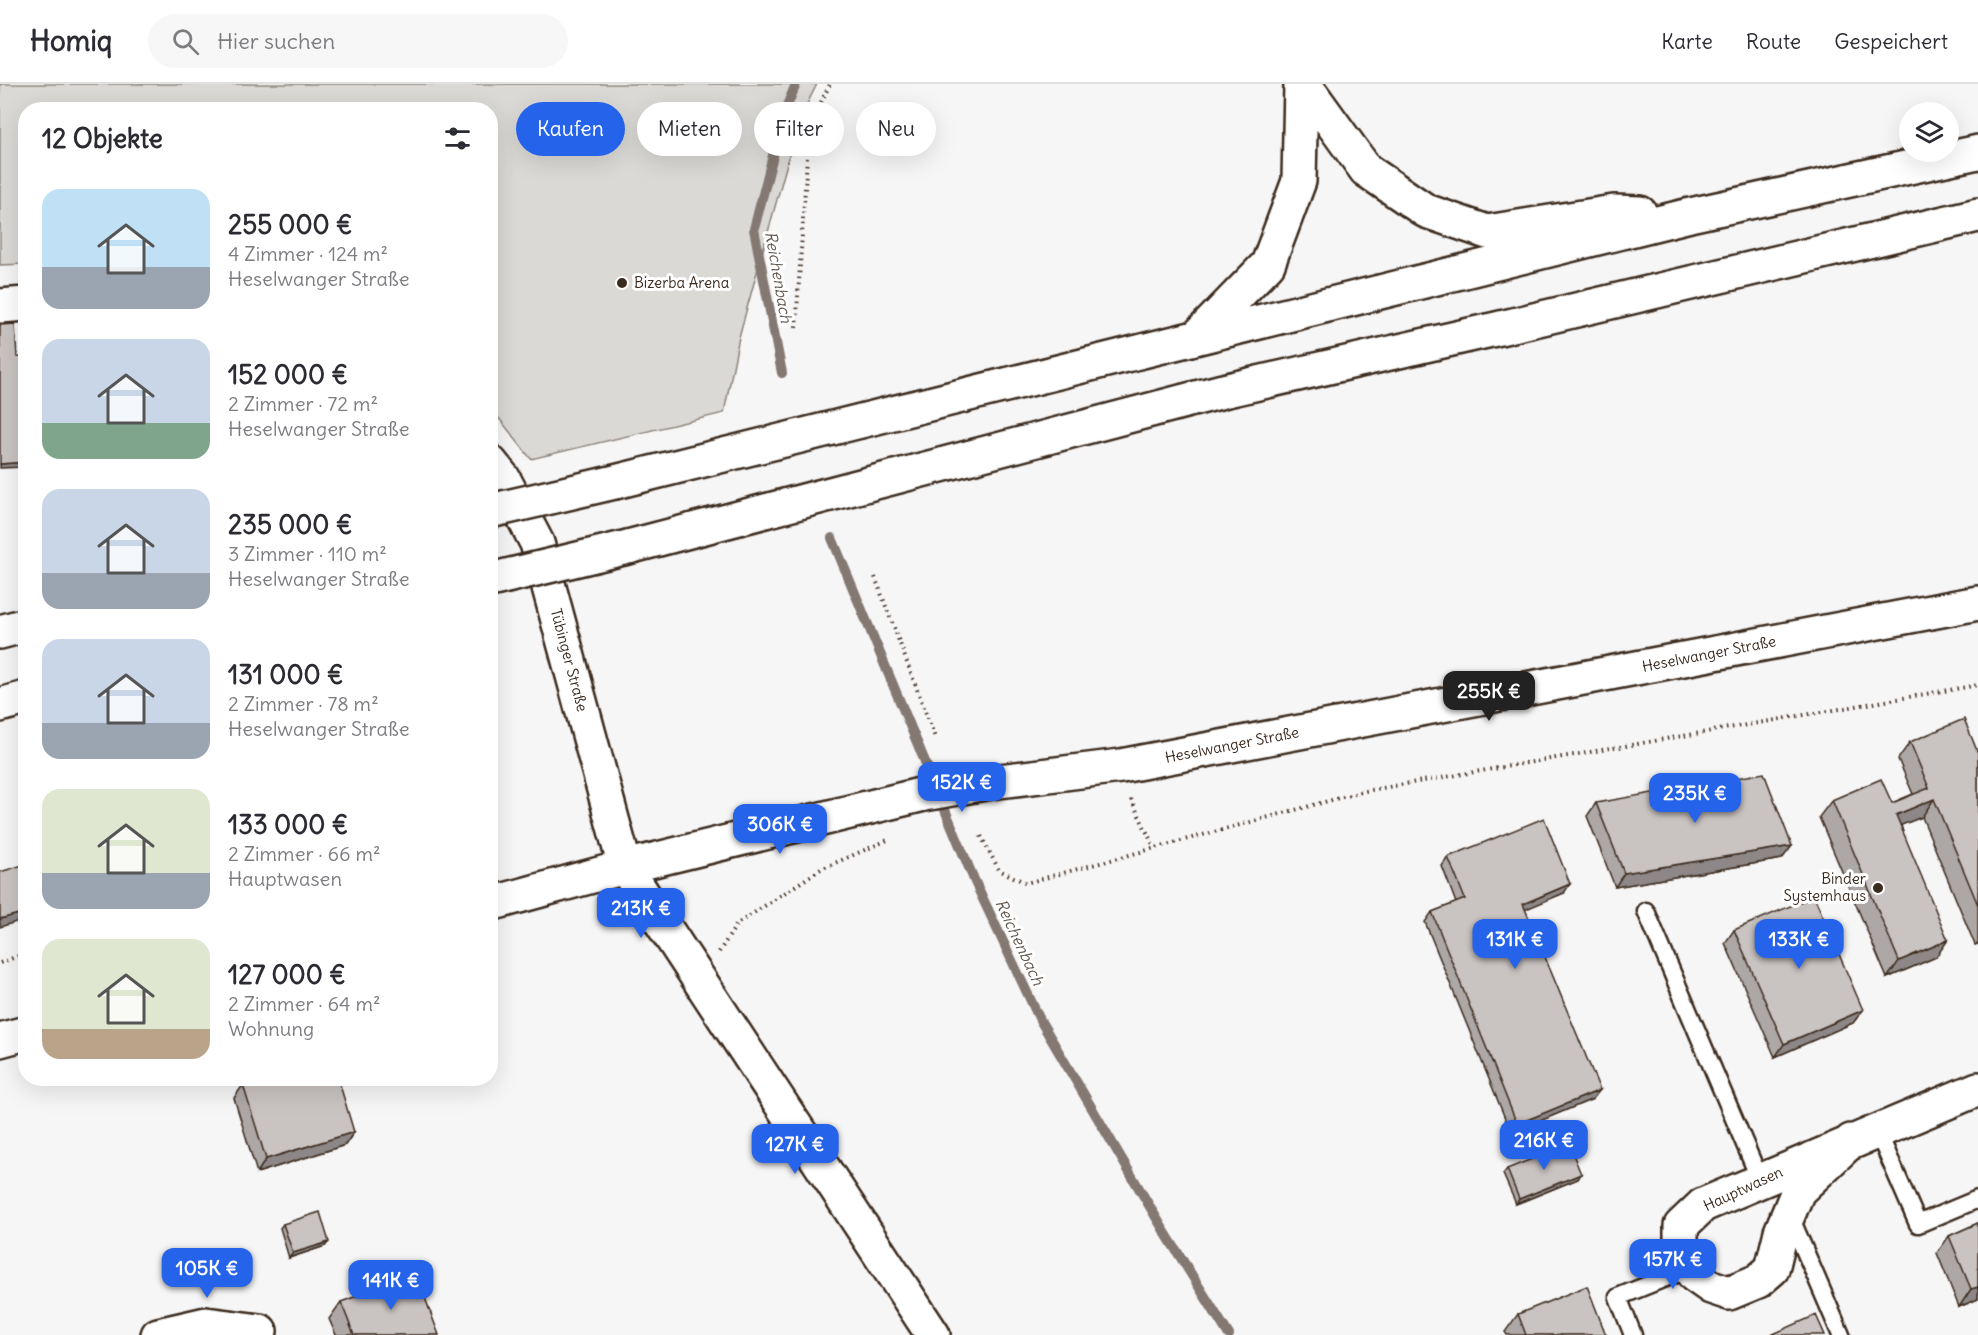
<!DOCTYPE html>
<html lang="de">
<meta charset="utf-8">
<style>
:root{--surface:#fff;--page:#f7f7f7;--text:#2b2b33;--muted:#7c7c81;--line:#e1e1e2;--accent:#2563eb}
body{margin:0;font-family:Delius,sans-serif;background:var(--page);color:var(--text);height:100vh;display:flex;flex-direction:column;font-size:22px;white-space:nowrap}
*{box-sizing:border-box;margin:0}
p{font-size:20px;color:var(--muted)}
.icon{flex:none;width:33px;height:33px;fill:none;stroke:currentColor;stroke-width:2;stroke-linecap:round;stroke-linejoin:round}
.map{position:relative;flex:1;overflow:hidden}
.panel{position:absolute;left:18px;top:18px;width:480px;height:984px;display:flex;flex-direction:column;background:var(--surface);border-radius:24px;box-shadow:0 6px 24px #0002}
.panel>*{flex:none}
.banner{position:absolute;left:516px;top:18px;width:570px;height:54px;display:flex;gap:12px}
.buttons{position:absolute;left:1899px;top:18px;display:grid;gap:12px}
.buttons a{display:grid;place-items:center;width:60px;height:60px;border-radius:50%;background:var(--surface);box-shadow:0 6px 24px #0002;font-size:30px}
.price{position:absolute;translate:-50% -51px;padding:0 14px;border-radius:12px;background:var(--accent);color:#fff;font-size:20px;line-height:39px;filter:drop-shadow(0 2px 3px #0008)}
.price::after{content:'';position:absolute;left:50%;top:36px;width:18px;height:14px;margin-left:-9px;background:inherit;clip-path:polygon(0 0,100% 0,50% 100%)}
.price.selected{background:#222;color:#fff}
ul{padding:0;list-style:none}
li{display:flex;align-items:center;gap:18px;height:150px;padding:0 24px}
li span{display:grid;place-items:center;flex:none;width:168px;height:120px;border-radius:18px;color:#555}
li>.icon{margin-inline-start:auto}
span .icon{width:72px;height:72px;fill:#fffc;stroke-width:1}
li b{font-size:26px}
h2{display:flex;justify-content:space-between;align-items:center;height:72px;padding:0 24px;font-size:26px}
.pill{padding:0 21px;border-radius:27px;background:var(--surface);box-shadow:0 6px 24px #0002;font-size:21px;line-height:54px}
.pill.selected{background:var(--accent);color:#fff}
header{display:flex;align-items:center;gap:36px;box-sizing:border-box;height:84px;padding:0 30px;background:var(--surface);border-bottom:2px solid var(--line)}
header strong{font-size:28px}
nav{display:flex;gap:33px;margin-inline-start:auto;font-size:21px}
.search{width:420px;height:54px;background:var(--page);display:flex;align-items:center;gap:15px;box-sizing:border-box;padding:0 21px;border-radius:33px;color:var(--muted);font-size:22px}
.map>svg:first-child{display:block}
.green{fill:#dbd9d6;stroke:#8b827a;stroke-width:1.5}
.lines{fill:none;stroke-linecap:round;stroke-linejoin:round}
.stream{stroke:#847972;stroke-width:10}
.service-casing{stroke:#3b2a1e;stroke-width:21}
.minor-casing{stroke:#3b2a1e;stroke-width:38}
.tertiary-casing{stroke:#3b2a1e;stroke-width:38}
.trunk-casing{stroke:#3b2a1e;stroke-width:38}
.path{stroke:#3b2a1e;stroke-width:4;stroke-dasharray:1.5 4.5;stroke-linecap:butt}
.service{stroke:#fff;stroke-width:16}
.minor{stroke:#fff;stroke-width:33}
.tertiary{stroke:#fff;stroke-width:33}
.trunk{stroke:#fff;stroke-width:33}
.tertiary-bridge-casing{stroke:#3b2a1e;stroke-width:38;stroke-linecap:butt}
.trunk-bridge-casing{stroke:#3b2a1e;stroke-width:38;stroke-linecap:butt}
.tertiary-bridge{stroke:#fff;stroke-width:33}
.trunk-bridge{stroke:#fff;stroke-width:33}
.wall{fill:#ada8a6;stroke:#3b2a1e;stroke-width:1.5}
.shaded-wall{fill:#8d8887;stroke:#3b2a1e;stroke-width:1.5}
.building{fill:#c9c3c1;stroke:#3b2a1e;stroke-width:1.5}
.poi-dot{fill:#3b2a1e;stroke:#fff;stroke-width:2}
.labels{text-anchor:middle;stroke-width:6;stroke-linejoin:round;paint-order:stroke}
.poi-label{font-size:15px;fill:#3b2a1e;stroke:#fff;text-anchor:start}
.street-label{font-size:15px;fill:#3b2a1e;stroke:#fff}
.water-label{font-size:16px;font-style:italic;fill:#65584f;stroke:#fff}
</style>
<header>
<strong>Homiq</strong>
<div class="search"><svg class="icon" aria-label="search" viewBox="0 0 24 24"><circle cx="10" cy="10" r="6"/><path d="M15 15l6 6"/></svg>Hier suchen</div>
<nav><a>Karte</a><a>Route</a><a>Gespeichert</a></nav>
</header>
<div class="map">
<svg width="1978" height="1251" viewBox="0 0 1978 1251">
<rect width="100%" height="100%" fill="#f7f6f6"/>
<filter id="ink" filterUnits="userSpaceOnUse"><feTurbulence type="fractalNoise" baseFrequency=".0167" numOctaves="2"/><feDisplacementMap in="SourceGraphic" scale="12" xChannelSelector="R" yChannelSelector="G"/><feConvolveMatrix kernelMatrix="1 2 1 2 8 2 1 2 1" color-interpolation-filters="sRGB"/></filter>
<g filter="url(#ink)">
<!-- green -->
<path class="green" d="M 0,0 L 817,0 L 799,36 L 739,253 L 724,329 L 531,375 L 491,324 L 490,26 L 26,26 L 25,180 L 0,181 Z"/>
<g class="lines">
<!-- stream -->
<path class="stream" d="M 782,289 L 754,145 L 784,29 L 796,0
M 832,454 L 975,798 L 1040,936 L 1163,1145 L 1229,1251"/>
<!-- service casing -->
<g class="service-casing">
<path id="service" d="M 1646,827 L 1760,1096
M 1877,1046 L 1918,1140 L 1978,1115
M 1789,1130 L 1841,1251
M 1633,1251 L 1618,1213 L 1690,1184"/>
</g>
<!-- minor casing -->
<g class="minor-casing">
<path id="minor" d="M 0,222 L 26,220
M 490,378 L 503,394 L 537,459 L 625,783 L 933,1251
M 1851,1057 L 1798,1107 L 1781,1148 L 1772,1185 L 1758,1197 L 1729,1209 L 1711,1203 L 1694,1191 L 1681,1164 L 1681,1142 L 1703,1121 L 1978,1005
M 158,1251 L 206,1240 L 260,1247"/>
</g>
<!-- tertiary casing -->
<g class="tertiary-casing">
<path id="tertiary" d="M 991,698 L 1121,682 L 1978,519
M 490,820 L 625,783 L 924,710
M 0,956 L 26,949"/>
</g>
<!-- trunk casing -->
<g class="trunk-casing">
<path id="trunk" d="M 1304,0 L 1366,86 L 1426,127 L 1487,148 L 1614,128 L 1640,129
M 1197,253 L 1268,180 L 1299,97 L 1301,0
M 615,398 L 1690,131 L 1978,68
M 628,463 L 1223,307 L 1496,245 L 1978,131
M 0,548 L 26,541
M 0,621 L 26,614"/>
</g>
<!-- path -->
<path class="path" d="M 796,243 L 809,42 L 830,0
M 875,493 L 936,656
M 1131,715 L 1154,763
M 981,752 L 999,786 L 1026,799 L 1365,707 L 1978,601
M 719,868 L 737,840 L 821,785 L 890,755
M 0,879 L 26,869"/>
<!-- service -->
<use href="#service" class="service"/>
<!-- minor -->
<use href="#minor" class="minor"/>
<!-- tertiary -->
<use href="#tertiary" class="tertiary"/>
<!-- trunk -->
<use href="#trunk" class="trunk"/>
<!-- tertiary-bridge casing -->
<g class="tertiary-bridge-casing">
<path id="tertiary-bridge" d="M 924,710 L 991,698"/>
</g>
<!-- trunk-bridge casing -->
<g class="trunk-bridge-casing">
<path id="trunk-bridge" d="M 490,427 L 615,398
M 490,496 L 628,463"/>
</g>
<!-- tertiary-bridge -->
<use href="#tertiary-bridge" class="tertiary-bridge"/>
<!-- trunk-bridge -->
<use href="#trunk-bridge" class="trunk-bridge"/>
</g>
<!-- wall -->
<path class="wall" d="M 1910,658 L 1978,669 L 1978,860 L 1975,861 L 1922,733 L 1901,741 L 1936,873 L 1887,894 L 1819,733 L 1832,716 L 1892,719 L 1913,710 L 1898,675 Z
M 1596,719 L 1782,775 L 1615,803 L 1587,732 Z
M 1448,773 L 1564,809 L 1525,825 L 1593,1015 L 1511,1049 L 1425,838 L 1432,828 L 1456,819 L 1442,782 Z
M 1734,846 L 1863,926 L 1853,939 L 1775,973 L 1725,859 Z
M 243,1001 L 354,1048 L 345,1061 L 257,1089 L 234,1014 Z
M 1507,1085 L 1581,1090 L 1578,1095 L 1516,1120 L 1503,1090 Z
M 1978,1139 L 1978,1215 L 1959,1223 L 1937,1169 L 1949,1152 Z
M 283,1140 L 325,1162 L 289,1174 L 280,1144 Z
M 341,1218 L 439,1251 L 336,1251 L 329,1235 Z
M 1518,1230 L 1606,1251 L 1507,1251 L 1505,1248 Z"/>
<!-- shaded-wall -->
<path class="shaded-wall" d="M 26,378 L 26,383 L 0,384 L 0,380 Z
M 1934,715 L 1922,733 L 1884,748 L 1896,731 Z
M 1792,762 L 1782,775 L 1615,803 L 1624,789 Z
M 1570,800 L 1564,809 L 1517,829 L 1523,820 Z
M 26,828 L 26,835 L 0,843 L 0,835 Z
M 1948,856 L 1936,873 L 1887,894 L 1899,877 Z
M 1863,926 L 1853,939 L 1775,973 L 1784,960 Z
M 1600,1006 L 1593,1015 L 1511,1049 L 1517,1040 Z
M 354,1048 L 345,1061 L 257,1089 L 266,1075 Z
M 1581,1090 L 1578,1095 L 1516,1120 L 1519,1115 Z
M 329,1158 L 325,1162 L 289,1174 L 293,1169 Z
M 1978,1203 L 1978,1215 L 1959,1223 L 1971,1205 Z"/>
<!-- building -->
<path class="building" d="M 15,240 L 17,273 L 26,273 L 26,378 L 0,380 L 0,241 Z
M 1964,635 L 1978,669 L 1978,821 L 1934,715 L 1896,731 L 1948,856 L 1899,877 L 1832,716 L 1881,695 L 1892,719 L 1929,704 L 1910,658 Z
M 1764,689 L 1792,762 L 1624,789 L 1596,719 Z
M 1544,734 L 1570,800 L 1523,820 L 1600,1006 L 1517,1040 L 1432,828 L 1465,815 L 1448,773 Z
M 26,780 L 26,828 L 0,835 L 0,788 Z
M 1814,812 L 1863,926 L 1784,960 L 1734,846 Z
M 263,994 L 338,994 L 354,1048 L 266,1075 L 243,1001 Z
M 1569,1060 L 1581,1090 L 1519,1115 L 1507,1085 Z
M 320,1128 L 329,1158 L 293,1169 L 283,1140 Z
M 1978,1139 L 1978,1203 L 1971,1205 L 1949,1152 Z
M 416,1190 L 439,1251 L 354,1251 L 341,1218 Z
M 1587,1202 L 1606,1251 L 1526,1251 L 1518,1230 Z
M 1816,1231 L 1825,1251 L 1771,1251 Z"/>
</g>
<!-- markers -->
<g class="poi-dot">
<circle cx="622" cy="199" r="6"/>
<circle cx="1878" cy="804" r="6"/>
</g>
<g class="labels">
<!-- poi labels -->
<g class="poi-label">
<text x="634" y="204">Bizerba Arena</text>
<text x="1866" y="800" text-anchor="end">Binder<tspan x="1866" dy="17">Systemhaus</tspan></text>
</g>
<!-- street labels -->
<g class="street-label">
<text transform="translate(1709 570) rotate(-11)" y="5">Heselwanger Straße</text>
<text transform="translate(569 576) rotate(75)" y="5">Tübinger Straße</text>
<text transform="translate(1232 661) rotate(-11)" y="5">Heselwanger Straße</text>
<text transform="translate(1743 1105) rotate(-25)" y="5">Hauptwasen</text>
</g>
<!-- water labels -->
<g class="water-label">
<text transform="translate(779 193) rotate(80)" y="6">Reichenbach</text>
<text transform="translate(1020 858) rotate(65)" y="6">Reichenbach</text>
</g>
</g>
</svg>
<div class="buttons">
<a><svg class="icon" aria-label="layers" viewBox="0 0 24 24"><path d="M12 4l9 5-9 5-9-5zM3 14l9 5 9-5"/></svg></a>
</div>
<b class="price selected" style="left:1489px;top:638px">255K €</b>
<b class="price" style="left:962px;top:729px">152K €</b>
<b class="price" style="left:1695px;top:740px">235K €</b>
<b class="price" style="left:780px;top:771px">306K €</b>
<b class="price" style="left:641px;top:855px">213K €</b>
<b class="price" style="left:1515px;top:886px">131K €</b>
<b class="price" style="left:1799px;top:886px">133K €</b>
<b class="price" style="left:1544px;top:1087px">216K €</b>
<b class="price" style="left:795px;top:1091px">127K €</b>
<b class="price" style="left:1673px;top:1206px">157K €</b>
<b class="price" style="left:207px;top:1215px">105K €</b>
<b class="price" style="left:391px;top:1227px">141K €</b>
<div class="banner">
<a class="pill selected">Kaufen</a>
<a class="pill">Mieten</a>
<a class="pill">Filter</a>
<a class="pill">Neu</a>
</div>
<section class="panel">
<h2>12 Objekte<svg class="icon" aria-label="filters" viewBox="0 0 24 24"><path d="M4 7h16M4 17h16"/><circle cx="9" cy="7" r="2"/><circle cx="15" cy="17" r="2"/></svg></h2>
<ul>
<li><span style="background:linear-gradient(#bfe0f5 65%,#9aa5b1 0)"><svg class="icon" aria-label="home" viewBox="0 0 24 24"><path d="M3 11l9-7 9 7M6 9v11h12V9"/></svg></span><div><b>255 000 €</b><p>4 Zimmer · 124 m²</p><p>Heselwanger Straße</p></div></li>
<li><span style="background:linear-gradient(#c9d6e8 70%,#7fa58c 0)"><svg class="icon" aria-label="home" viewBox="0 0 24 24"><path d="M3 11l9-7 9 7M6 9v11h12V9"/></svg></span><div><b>152 000 €</b><p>2 Zimmer · 72 m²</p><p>Heselwanger Straße</p></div></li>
<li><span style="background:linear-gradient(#c9d6e8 70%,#9aa5b1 0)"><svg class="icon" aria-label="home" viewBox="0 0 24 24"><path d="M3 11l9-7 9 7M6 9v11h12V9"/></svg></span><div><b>235 000 €</b><p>3 Zimmer · 110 m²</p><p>Heselwanger Straße</p></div></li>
<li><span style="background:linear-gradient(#c9d6e8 70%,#9aa5b1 0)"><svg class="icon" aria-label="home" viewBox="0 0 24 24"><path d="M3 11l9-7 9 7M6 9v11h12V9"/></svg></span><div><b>131 000 €</b><p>2 Zimmer · 78 m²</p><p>Heselwanger Straße</p></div></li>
<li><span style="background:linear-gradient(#dfe7d0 70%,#9aa5b1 0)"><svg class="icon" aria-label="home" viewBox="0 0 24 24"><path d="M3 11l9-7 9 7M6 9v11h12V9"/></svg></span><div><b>133 000 €</b><p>2 Zimmer · 66 m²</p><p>Hauptwasen</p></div></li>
<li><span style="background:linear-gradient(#dfe7d0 75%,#b9a48a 0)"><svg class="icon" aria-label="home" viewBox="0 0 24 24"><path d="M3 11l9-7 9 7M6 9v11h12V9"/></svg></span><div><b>127 000 €</b><p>2 Zimmer · 64 m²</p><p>Wohnung</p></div></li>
</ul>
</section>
</div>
